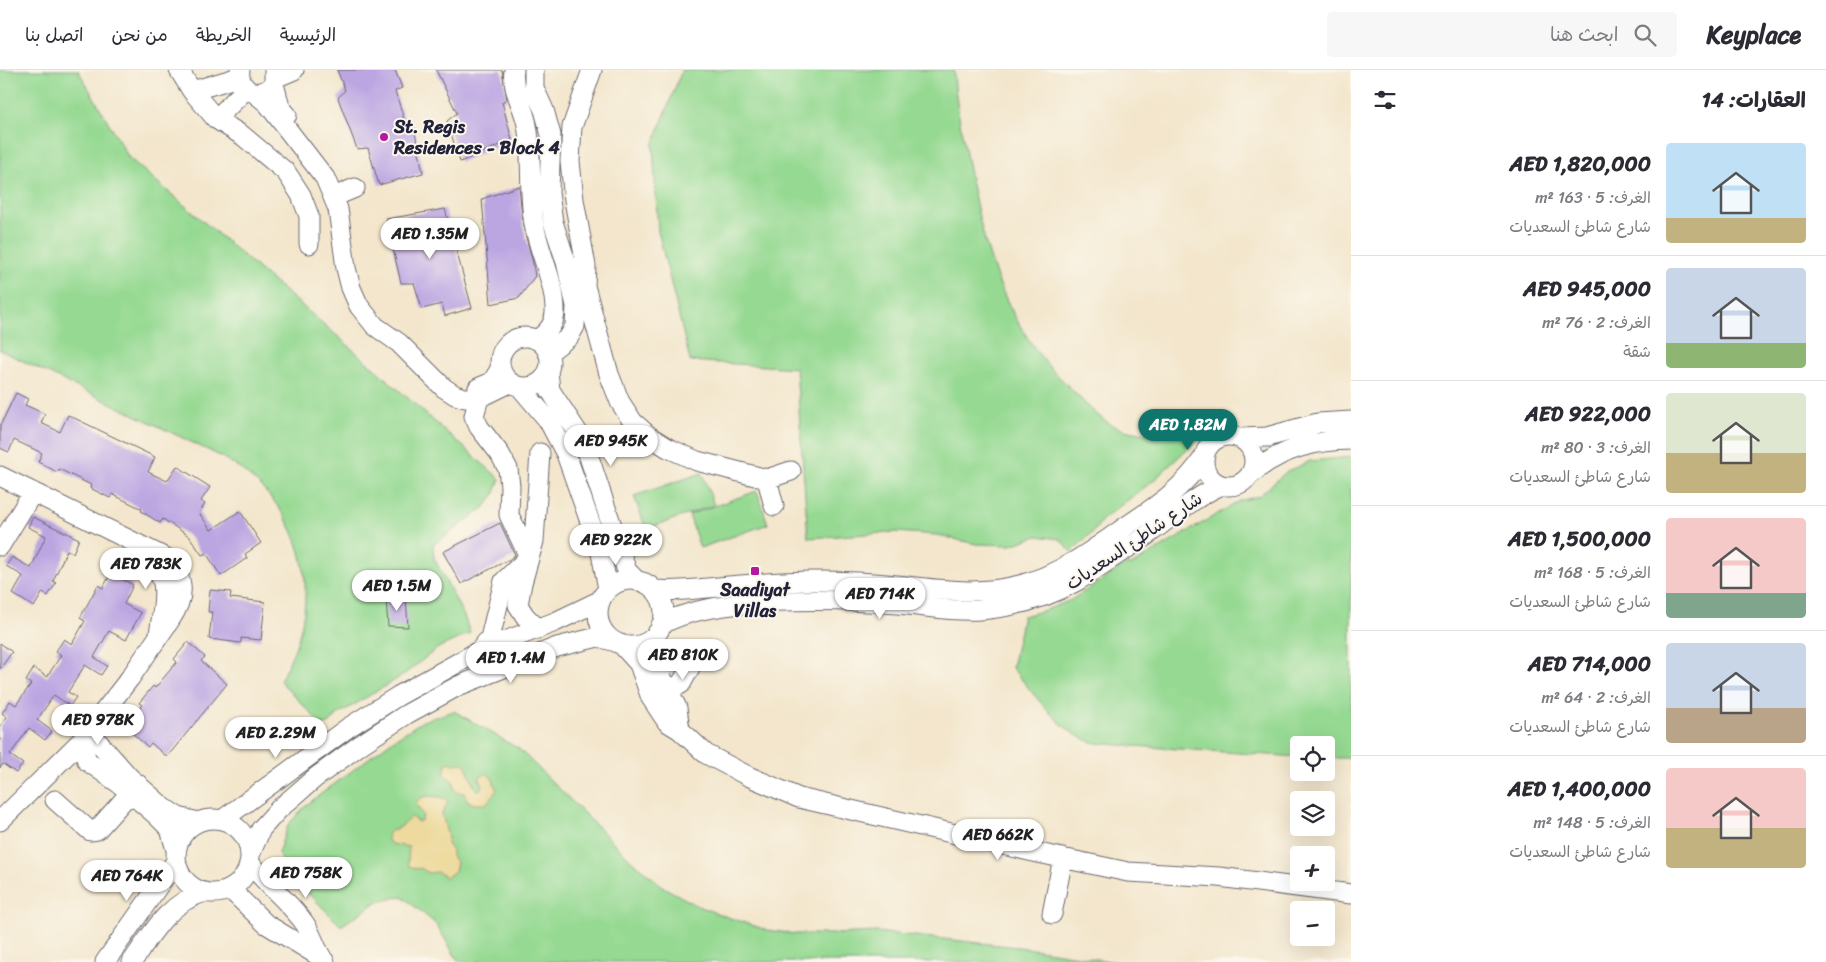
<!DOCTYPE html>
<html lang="ar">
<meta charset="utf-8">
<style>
:root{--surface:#fff;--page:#f7f7f7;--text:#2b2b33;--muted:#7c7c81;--line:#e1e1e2;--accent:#0f766e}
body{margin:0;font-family:Sriracha,"Playpen Sans Arabic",sans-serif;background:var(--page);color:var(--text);direction:rtl;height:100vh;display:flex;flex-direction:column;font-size:19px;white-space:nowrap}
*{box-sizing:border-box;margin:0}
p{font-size:16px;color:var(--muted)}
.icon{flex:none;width:28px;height:28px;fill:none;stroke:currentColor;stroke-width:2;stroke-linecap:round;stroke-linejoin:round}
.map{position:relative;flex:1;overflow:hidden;direction:ltr}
.drawer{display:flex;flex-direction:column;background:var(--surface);width:475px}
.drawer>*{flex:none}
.buttons{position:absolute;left:1290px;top:666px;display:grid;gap:10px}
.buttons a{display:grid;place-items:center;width:45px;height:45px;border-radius:5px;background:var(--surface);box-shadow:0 5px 20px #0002;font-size:25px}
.price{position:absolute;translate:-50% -42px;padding:0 11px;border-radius:18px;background:#fff;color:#222;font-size:16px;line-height:32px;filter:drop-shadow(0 1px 2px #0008)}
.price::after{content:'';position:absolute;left:50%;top:30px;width:15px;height:11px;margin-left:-8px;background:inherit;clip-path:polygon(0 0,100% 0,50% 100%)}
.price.on{background:var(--accent);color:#fff}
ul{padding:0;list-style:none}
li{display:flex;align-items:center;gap:15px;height:125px;padding:0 20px}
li+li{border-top:1px solid var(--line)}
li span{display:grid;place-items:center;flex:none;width:140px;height:100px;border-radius:5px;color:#555}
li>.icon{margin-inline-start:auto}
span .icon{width:60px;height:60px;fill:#fffc;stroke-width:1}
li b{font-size:21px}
h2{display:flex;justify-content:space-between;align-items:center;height:60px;padding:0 20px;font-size:21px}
header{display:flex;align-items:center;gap:30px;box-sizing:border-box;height:70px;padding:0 25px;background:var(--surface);border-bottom:1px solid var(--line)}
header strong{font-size:24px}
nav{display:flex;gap:28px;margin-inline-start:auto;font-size:18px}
.search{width:350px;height:45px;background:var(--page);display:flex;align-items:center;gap:12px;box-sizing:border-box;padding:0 18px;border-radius:5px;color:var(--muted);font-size:19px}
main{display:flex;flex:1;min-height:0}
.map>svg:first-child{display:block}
.green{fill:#95d992;stroke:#5c7e66}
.sand{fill:#eeda9e;stroke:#887e6c}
.building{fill:#bca6e2}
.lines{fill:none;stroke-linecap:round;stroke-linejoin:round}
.minor-casing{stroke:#6b676e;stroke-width:21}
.minor{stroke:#fff;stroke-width:19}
.poi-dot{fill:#b5179e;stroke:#fbf7ec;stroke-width:2}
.labels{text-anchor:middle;stroke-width:4;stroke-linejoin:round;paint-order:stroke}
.poi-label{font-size:18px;font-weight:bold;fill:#22223b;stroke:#fbf7ec;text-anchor:start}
.street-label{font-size:18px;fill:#22223b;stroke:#fbf7ec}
</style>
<header>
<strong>Keyplace</strong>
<div class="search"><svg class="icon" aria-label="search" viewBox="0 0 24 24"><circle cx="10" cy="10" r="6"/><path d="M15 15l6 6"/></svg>ابحث هنا</div>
<nav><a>الرئيسية</a><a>الخريطة</a><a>من نحن</a><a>اتصل بنا</a></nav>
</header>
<main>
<section class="drawer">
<h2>العقارات: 14<svg class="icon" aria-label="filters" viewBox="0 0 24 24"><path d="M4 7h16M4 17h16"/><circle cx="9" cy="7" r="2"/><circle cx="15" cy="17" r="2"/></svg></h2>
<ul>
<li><span style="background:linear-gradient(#bfe0f5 75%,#c2b280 0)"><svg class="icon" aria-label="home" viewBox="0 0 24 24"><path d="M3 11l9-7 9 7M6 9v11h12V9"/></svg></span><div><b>AED 1,820,000</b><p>الغرف: 5 · 163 m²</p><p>شارع شاطئ السعديات</p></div></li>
<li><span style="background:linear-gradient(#c9d6e8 75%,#8fb573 0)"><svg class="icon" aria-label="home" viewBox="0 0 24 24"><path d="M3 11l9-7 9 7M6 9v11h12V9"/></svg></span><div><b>AED 945,000</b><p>الغرف: 2 · 76 m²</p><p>شقة</p></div></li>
<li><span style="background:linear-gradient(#dfe7d0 60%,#c2b280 0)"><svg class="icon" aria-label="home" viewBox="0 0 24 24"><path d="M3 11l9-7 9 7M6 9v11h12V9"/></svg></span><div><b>AED 922,000</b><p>الغرف: 3 · 80 m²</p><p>شارع شاطئ السعديات</p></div></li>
<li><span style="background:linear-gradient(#f6c9c9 75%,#7fa58c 0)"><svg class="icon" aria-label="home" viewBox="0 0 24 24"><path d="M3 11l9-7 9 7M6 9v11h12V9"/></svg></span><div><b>AED 1,500,000</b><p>الغرف: 5 · 168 m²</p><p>شارع شاطئ السعديات</p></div></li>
<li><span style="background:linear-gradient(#c9d6e8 65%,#b9a48a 0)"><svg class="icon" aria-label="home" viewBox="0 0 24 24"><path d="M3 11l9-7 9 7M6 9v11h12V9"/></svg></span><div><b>AED 714,000</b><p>الغرف: 2 · 64 m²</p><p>شارع شاطئ السعديات</p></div></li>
<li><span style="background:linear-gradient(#f6c9c9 60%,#c2b280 0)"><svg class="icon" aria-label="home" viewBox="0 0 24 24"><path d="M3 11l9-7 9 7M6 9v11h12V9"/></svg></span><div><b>AED 1,400,000</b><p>الغرف: 5 · 148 m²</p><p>شارع شاطئ السعديات</p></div></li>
</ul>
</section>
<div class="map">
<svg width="1351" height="892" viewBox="0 0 1351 892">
<rect width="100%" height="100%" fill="#fbf7ec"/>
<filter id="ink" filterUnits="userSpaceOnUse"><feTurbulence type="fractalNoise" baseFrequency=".02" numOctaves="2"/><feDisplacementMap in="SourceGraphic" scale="10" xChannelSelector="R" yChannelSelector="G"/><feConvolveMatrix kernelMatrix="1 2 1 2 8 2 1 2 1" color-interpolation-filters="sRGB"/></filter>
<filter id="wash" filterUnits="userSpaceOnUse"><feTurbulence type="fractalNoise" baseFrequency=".0096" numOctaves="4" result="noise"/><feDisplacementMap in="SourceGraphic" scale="20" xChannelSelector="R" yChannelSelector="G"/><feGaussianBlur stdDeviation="1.12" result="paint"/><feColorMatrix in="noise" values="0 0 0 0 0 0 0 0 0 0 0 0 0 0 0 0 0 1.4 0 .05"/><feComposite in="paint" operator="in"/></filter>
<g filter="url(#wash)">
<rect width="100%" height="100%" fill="#f3e6cc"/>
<!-- green -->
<path class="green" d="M 0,0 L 78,0 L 129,88 L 335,264 L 500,409 L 494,425 L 484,438 L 433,475 L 434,488 L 464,546 L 470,563 L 438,578 L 402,606 L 337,645 L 329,654 L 322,655 L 280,611 C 287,596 295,581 299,566 C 320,490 287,424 220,386 L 0,280 Z
M 682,0 L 954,0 C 955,32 962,62 968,94 C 982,168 997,233 1046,293 C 1054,303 1064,311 1072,320 C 1084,332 1097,347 1112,355 C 1138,368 1170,364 1198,361 L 1201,366 L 1153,411 L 1107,446 L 1101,451 L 1096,459 L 1071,482 L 1060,469 L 1037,466 L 1011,475 L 976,474 L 937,465 L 896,462 L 808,468 L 796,298 L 690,291 L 658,161 L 653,75 Z
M 1351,387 L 1351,688 L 1326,688 L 1326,675 L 1299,675 L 1299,687 L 1119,675 C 1110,674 1100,674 1092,672 C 1059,662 1034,623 1012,598 L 1023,546 L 1046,540 L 1071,530 L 1125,495 L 1132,495 L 1239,431 L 1259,426 L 1285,403 L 1310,391 Z
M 702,403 L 714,435 L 646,459 L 634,426 Z
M 757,421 L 768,454 L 700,478 L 689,445 Z
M 454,641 L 519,679 L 632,791 L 665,818 L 700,837 L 733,849 L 767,860 L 795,864 L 835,864 L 877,862 L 1027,878 L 1116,892 L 462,892 L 457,889 L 436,854 L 402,826 L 375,833 L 341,856 L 295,810 L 278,783 L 288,755 L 305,736 L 393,670 L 423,651 Z"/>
<!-- sand -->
<path class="sand" d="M 450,692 L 453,694 L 462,693 L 465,694 L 476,720 L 481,719 L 483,715 L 479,708 L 486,703 L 492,708 L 497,720 L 486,734 L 474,734 L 468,731 L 464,723 L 457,722 L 454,719 L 454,712 L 444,705 L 446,694 Z
M 427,726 L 440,727 L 447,730 L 448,732 L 442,744 L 448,767 L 447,774 L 452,781 L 452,786 L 457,793 L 455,801 L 447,807 L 437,802 L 428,803 L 421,798 L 417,799 L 409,796 L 408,792 L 409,777 L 391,774 L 387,768 L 389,762 L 402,756 L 411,747 L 418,752 L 422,750 L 423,745 L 416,734 L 420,728 Z"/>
<g id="blocks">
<!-- building -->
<path class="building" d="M 337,0 L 395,0 L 402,18 L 395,21 L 406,55 L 414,57 L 423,103 L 379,115 L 368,78 L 357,79 L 338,28 L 345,20 Z
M 436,0 L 502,0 L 507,29 L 502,32 L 512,70 L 460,92 L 447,51 L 457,43 Z
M 519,116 L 523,156 L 533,193 L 535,206 L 519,228 L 491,234 L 482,129 Z
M 445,139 L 472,238 L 445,246 L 442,234 L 422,239 L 414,213 L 401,213 L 386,149 Z
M 16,323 L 28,329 L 25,335 L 45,344 L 41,353 L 60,362 L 68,345 L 155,387 L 148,402 L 167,411 L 177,396 L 210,417 L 201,431 L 205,434 L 199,443 L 211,460 L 240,441 L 261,473 L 245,484 L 247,488 L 221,506 L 206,483 L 202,485 L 189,466 L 163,449 L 160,453 L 141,441 L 142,439 L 112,424 L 110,428 L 90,418 L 91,415 L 59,399 L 57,402 L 38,392 L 42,383 L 14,370 L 9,382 L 0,378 L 0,356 Z
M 33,447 L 79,469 L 73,483 L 67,480 L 53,511 L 56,513 L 48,526 L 43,522 L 34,537 L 13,524 L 23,506 L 6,496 L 12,487 L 31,498 L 46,466 L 28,457 Z
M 500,453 L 515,485 L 510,489 L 461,514 L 443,482 Z
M 111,503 L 133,515 L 124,534 L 141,543 L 133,557 L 126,570 L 109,561 L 94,587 L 107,596 L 101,605 L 85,595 L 68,622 L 76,627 L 70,636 L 54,625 L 37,650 L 52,661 L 45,670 L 29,658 L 10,685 L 23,694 L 16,703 L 3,694 L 0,698 L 0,656 L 7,647 L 2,643 L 10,631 L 16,635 L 31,614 L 26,611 L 34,598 L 47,607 L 61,585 L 56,581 L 64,569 L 72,574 L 85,551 L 80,548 L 98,515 L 103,518 Z
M 210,520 L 231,522 L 230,528 L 265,532 L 261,570 L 241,568 L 241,573 L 209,569 L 212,542 L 208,542 Z
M 406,528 L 408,557 L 388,556 L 386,529 Z
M 188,572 L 205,587 L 201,591 L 227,614 L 167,687 L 151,673 L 148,677 L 124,656 L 142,635 L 139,633 L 153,616 L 155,618 L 177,592 L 174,589 Z
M 0,573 L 12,582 L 0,599 Z"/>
</g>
</g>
<g filter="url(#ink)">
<use href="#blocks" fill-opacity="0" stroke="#6b676e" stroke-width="1"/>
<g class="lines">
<!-- minor casing -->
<g class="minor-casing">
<path id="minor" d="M 179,0 L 192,21 L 216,49 L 243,66 L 286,102 L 301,125 L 309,146 L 309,174
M 240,0 C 238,14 250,28 264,21 C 268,20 271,17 274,14 L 274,0
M 514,0 C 511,19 524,37 527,55 C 533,88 528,121 534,154 C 539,183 556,214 555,243 C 554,256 546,263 537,270
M 534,0 L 534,18 L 544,40 L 551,65 L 549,123 L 553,152 L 566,192 L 576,236 L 575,256 L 569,267 L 548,283
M 592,0 L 572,57 L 570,91 L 574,130 L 586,196 L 585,216 L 609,304 L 620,332 L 633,352 L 649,366 L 668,378 L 697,391 L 767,409 L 774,436
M 275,8 L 294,0
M 274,14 L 280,37 L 287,45
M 192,21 L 239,7
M 253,22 L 267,33 L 325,108 L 338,139 L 346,198 L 351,218 L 359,236 L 375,256 L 399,273 L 444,318 L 455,325 L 465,328 L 479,328 L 510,313
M 216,49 L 246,19
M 343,123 L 355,118
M500 292a25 25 0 1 1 50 0a25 25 0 1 1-50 0Z
M 548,301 L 550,320 L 584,372 L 627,501 L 637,511
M 520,317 L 548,350 L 566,384 L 601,483 L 608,519
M 478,318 L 492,312 L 500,299
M 479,328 L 474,346 L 479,357 L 500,384 L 508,399 L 510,416 L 509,445 L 529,487
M1204 391a25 25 0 1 1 50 0a25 25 0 1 1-50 0Z
M 1241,368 L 1267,367 L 1318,353 L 1351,351
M 1251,404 C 1279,380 1315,370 1351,370
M 0,406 L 166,488 C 186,508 186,527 170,550 L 130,608 L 81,671 L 0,751
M 767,409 L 791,401
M 0,476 L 33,422
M 139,477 C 148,487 159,499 163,513 C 166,527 161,550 159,564
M598 543a33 33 0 1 1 66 0a33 33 0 1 1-66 0Z
M 654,520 C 676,522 697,519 718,517 C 750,514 781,511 813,511 C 840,511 868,512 896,515 C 938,519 978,526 1020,515 C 1059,505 1093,480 1125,457 C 1155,437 1184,418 1204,387
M 661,555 C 709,525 840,529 897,534 C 924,536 952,542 980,540 C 1014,537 1047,528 1077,511 C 1089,504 1100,496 1112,488 C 1124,480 1138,472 1150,463 C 1173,446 1196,426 1222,415
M 538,559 L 525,546 L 518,535 L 522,513 L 534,471 L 540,383
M 656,564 L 655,594 L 677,638 L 680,660
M 621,574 L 639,594 L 651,628 L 667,652 L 680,660 L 706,684 L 748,706 L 799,728 L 1029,781 L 1128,802 L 1219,807 L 1351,824
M 479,581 L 490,568 L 504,511 L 528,488
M 669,620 L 681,614 L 699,581
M 55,730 L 90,761 L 97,760 L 138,714
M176 786a37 37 0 1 1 74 0a37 37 0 1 1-74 0Z
M 222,750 L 349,657 L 398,626 L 479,581 L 555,552 L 601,530
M 176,780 L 170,759 L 156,745 L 121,715 L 87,691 L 81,671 L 99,673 L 130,708 L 163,737 L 178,747 L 198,752
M 250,785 L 261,759 L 279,739 L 315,708 L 360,675 L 407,644 L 458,616 L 557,577 L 598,567 L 616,572
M 250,793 C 266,815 289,831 305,854 C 313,866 316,881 325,892
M 230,819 L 266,854 L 322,888
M 1052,844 L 1063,788
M 105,892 L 176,791
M 132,892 C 152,863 169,832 205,822"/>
</g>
<!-- minor -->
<use href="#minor" class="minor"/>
</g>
</g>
<!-- markers -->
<g class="poi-dot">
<circle cx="384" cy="67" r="5"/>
<rect x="750" y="496" width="10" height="10" rx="2.5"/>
</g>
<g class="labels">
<!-- poi labels -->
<g class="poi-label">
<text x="394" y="63">St. Regis<tspan x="394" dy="21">Residences - Block 4</tspan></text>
<text x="755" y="526" text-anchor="middle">Saadiyat<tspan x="755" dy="21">Villas</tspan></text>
</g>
<!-- street labels -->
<g class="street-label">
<text transform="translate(1134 471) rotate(-34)" y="6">شارع شاطئ السعديات</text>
</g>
</g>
</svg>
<div class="buttons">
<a><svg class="icon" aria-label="locate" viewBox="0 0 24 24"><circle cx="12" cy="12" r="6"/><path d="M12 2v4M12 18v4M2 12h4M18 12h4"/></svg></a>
<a><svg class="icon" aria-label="layers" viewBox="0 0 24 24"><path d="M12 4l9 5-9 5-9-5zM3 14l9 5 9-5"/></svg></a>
<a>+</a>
<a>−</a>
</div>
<b class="price" style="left:430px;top:190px">AED 1.35M</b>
<b class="price on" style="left:1188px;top:381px">AED 1.82M</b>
<b class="price" style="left:611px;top:397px">AED 945K</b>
<b class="price" style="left:616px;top:496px">AED 922K</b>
<b class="price" style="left:146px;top:520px">AED 783K</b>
<b class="price" style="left:397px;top:542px">AED 1.5M</b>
<b class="price" style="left:880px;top:550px">AED 714K</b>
<b class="price" style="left:683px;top:611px">AED 810K</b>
<b class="price" style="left:511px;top:614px">AED 1.4M</b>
<b class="price" style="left:98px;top:676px">AED 978K</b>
<b class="price" style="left:276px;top:689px">AED 2.29M</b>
<b class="price" style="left:998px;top:791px">AED 662K</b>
<b class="price" style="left:306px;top:829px">AED 758K</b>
<b class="price" style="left:127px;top:832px">AED 764K</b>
</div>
</main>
